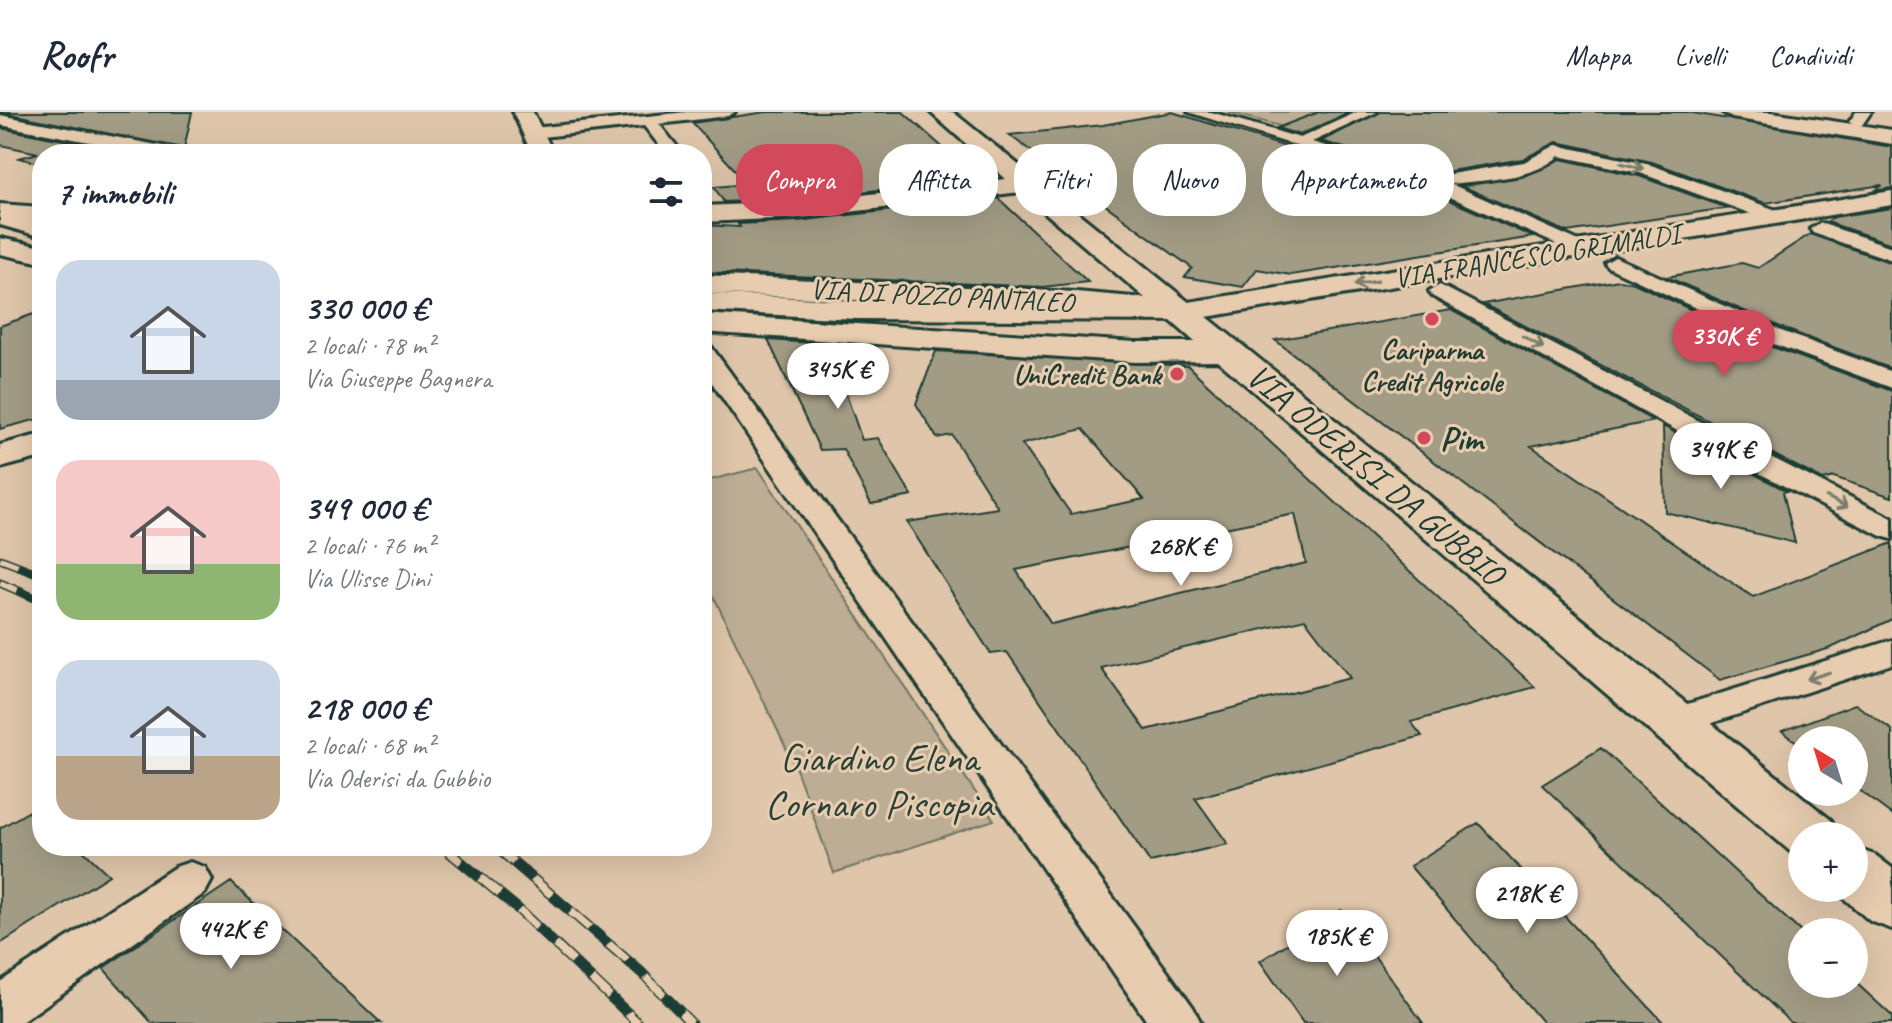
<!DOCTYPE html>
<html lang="it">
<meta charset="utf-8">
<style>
:root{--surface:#fff;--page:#f6f6f7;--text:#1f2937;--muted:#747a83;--line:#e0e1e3;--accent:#d1495b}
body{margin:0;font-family:Caveat,sans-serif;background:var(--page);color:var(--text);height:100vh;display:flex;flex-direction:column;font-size:30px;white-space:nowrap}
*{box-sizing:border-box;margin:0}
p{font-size:26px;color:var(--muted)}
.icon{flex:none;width:44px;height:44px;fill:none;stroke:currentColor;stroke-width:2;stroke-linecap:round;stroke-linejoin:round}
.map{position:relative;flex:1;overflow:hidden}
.sheet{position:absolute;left:32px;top:32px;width:680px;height:712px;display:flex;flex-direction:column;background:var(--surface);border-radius:32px;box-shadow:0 8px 32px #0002}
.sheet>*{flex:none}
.top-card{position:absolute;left:736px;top:32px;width:760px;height:72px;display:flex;gap:16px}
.needle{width:52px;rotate:322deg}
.controls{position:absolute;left:1788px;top:614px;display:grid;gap:16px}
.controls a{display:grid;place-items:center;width:80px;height:80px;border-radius:50%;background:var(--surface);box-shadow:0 8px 32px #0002;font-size:40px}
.price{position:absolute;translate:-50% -68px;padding:0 18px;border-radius:28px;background:#fff;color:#222;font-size:26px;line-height:52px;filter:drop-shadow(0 2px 4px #0008)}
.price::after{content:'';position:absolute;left:50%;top:48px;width:24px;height:18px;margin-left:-12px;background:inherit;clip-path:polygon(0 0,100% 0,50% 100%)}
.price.selected{background:var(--accent);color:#fff}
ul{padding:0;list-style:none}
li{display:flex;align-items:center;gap:24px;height:200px;padding:0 24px}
li span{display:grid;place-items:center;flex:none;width:224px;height:160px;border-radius:24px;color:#555}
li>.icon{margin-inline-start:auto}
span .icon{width:96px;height:96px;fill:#fffc;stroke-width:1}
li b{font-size:34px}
h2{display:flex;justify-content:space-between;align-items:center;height:96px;padding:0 24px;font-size:34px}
.chip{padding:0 28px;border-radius:32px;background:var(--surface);box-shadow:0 8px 32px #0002;font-size:28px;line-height:72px}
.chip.selected{background:var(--accent);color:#fff}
header{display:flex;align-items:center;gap:48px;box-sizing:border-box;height:112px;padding:0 40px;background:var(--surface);border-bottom:2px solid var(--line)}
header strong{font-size:38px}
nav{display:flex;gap:44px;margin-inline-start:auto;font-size:28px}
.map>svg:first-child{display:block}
.green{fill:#bcad94;stroke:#6e7564;stroke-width:2}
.building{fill:#a39c85;stroke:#1f3d34;stroke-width:2;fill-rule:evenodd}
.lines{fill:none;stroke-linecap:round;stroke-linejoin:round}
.street-casing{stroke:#1f3d34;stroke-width:6}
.secondary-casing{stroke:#1f3d34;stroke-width:6}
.primary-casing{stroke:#1f3d34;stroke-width:6}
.street{fill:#e7ccaf;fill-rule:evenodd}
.secondary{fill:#e7ccaf;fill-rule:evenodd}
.primary{fill:#e7ccaf;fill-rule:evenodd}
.rail-far1-casing{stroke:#1f3d34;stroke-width:9}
.rail-casing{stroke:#1f3d34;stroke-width:11}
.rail-far1{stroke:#e7ccaf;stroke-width:6;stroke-dasharray:19;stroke-linecap:butt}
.rail{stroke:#e7ccaf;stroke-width:8;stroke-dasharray:25;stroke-linecap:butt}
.oneway{stroke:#797d6b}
.poi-dot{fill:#d1495b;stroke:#e7ccaf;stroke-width:3}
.labels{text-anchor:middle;stroke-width:6;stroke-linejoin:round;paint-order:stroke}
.far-street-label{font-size:28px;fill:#1f3d34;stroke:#e7ccaf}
.far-poi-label{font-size:28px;font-weight:bold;fill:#1f3d34;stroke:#e7ccaf}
.poi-label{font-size:34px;font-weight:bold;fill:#1f3d34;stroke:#e7ccaf;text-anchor:start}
.street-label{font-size:34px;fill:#1f3d34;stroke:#e7ccaf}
.near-park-label{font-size:40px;fill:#274339;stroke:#e7ccaf}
</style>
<header>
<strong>Roofr</strong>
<nav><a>Mappa</a><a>Livelli</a><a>Condividi</a></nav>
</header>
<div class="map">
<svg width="1892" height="911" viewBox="0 0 1892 911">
<rect width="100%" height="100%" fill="#dfc6aa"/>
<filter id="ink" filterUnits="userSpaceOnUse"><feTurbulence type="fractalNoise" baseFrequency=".0125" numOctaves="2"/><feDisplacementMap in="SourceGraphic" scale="16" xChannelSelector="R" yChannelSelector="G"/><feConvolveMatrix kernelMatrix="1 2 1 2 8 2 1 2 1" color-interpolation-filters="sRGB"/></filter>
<g filter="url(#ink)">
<!-- green -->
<path class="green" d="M 1228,0 L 1319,0 L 1283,15 Z
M 758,356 L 994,708 L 834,761 L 796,657 L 702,460 L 702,370 Z"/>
<!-- building -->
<path class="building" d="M 0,0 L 192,0 L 184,37 Z
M 766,0 L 903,0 L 978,67 L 797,87 L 724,90 L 714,75 L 748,72 L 692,11 Z
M 1172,0 L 1424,77 L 1533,125 L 1291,163 L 1257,157 L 1243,175 L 1185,165 L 1192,156 L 1009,23 L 1103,13 Z
M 1319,0 L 1350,0 L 1300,23 L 1277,16 Z
M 1380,0 L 1687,0 L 1892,35 L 1892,76 L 1874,79 L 1882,73 L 1765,91 L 1652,50 L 1557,30 L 1523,47 L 1432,62 L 1321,29 Z
M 0,16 L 136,42 L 42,42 L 42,52 L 19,46 L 38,41 L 0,33 Z
M 1560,47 L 1639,64 L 1727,96 L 1567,120 L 1462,74 L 1522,65 Z
M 998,86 L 1088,170 L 1042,175 L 702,160 L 702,113 L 740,115 L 738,112 L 797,109 Z
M 1892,96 L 1892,132 L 1827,110 L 1834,105 Z
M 1810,122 L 1892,151 L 1892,257 L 1785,217 L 1667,165 L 1742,151 L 1758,156 Z
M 1619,168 L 1634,171 L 1767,233 L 1892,279 L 1892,385 L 1834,365 L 1823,368 L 1483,192 Z
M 1451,198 L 1654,309 L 1531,334 L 1753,485 L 1892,431 L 1892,507 L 1831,536 L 1720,568 L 1275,228 Z
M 42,199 L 42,306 L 0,317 L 0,214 Z
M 768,228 L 872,235 L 846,282 L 862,328 L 878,326 L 912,384 L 871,392 L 843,337 L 820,338 Z
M 936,239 L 1188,254 L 1535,575 L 1411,610 L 1422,624 L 1195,686 L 1228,732 L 1150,750 L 1007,540 L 991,542 L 907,410 L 998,396 L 952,323 L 937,326 L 916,292 ZM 1083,317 L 1144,387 L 1071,402 L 1022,332 ZM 1295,402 L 1306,451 L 1051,512 L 1016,458 ZM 1305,507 L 1350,566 L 1146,618 L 1101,556 Z
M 1663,314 L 1787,379 L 1783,380 L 1795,431 L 1665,400 Z
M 1855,592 L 1892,618 L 1892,703 L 1854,674 L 1854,628 L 1802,628 L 1802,634 L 1782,619 Z
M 1601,636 L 1802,821 L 1802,872 L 1854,872 L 1854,869 L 1892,904 L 1892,911 L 1791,911 L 1542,673 Z
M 42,692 L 42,734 L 78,734 L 109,763 L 0,832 L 0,716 Z
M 1478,711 L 1664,911 L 1543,911 L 1410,754 Z
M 231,770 L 381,911 L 152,911 L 103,856 Z
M 1341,798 L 1423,911 L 1303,911 L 1260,849 Z"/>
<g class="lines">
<!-- street casing -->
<g class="street-casing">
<path id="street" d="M 686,0 L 735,0 L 728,4 L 659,12 L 683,42 L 666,42 L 644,14 L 533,26 L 525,21 L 533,16 Z
M 1188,0 L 1211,0 L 1300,26 L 1357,0 L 1377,0 L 1312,30 L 1432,65 L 1524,50 L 1556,33 L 1651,53 L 1782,100 L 1784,104 L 1775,110 L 1768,108 L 1640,61 L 1559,44 C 1531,68 1486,67 1451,72 L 1588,133 L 1591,137 L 1581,143 L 1425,74 Z
M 1856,0 L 1871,0 L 1862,13 L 1857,15 L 1849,10 Z
M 0,3 L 178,37 L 186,42 L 152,42 L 0,13 Z
M 1820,111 L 1892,135 L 1892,148 L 1813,121 L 1810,117 Z
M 1615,145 L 1784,220 L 1892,260 L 1892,276 L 1768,230 L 1608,155 L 1605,151 Z
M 1440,173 L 1701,310 L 1892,406 L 1892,427 L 1881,424 L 1683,322 L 1432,184 L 1429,179 Z
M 702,231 L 710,233 L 1193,895 L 1201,911 L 1148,911 L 702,256 Z
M 1892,528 L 1892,552 L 1675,623 L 1662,620 L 1656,610 L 1662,600 Z
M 190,750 L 205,755 L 212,768 L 205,781 L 20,911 L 0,911 L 0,870 L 175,755 Z"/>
</g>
<!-- secondary casing -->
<g class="secondary-casing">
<path id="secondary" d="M 513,0 L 533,0 L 554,42 L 532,42 Z
M 930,0 L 953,0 L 1831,708 L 1840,724 L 1802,724 L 1802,744 L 1791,740 L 1218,249 L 1135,250 L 702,220 L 702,202 L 1135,230 L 1195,230 L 1163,202 L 1152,205 L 1076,198 L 702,181 L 702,163 L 1076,180 L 1145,186 L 1021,80 L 797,106 L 702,110 L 702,94 L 797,90 L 1006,67 Z
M 1722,0 L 1772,0 L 1892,18 L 1892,32 L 1732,6 Z
M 0,92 L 42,95 L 42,111 L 0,108 Z
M 0,126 L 42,135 L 42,151 L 0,142 Z
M 42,322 L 42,345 L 0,356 L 0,333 Z
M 1854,736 L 1875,743 L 1892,756 L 1892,817 L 1870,809 L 1832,776 L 1854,776 Z"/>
</g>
<!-- primary casing -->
<g class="primary-casing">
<path id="primary" d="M 1892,79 L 1892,93 L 1182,209 L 856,207 L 702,199 L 702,181 L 856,189 L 1182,191 Z
M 0,97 L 42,109 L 42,125 L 0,113 Z"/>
</g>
<!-- street -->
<use href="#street" class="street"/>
<!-- secondary -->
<use href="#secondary" class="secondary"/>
<!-- primary -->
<use href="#primary" class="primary"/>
<!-- rail-far1 casing -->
<g class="rail-far1-casing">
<path id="rail-far1" d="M 0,447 L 42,463
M 0,471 L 42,489"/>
</g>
<!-- rail casing -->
<g class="rail-casing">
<path id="rail" d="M 442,734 L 518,797 L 638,911
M 495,734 L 642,861 L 691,911"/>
</g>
<!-- rail-far1 -->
<use href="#rail-far1" class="rail-far1"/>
<!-- rail -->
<use href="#rail" class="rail"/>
</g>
<!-- one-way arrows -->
<defs><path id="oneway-shaft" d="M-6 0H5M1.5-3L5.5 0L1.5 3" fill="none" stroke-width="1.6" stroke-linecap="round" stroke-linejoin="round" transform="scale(2)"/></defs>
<g class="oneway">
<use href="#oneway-shaft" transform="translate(1632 54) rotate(15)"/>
<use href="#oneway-shaft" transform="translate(1366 171) rotate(171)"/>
<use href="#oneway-shaft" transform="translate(1533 230) rotate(29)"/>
<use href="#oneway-shaft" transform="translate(1837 390) rotate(27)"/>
<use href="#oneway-shaft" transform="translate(1818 564) rotate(162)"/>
</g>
</g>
<!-- markers -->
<g class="poi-dot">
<circle cx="1432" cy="207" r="8"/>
<circle cx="1177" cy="262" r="8"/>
<circle cx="1424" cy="326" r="8"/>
</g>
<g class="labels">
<!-- far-street labels -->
<g class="far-street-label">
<text transform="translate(1537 143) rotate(-9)" y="10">VIA FRANCESCO GRIMALDI</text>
<text transform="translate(942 183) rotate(3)" y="10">VIA DI POZZO PANTALEO</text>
</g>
<!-- far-poi labels -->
<g class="far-poi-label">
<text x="1432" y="247">Cariparma<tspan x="1432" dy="32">Credit Agricole</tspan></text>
<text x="1161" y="272" text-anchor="end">UniCredit Bank</text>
</g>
<!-- poi labels -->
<g class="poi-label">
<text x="1440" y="338">Pim</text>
</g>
<!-- street labels -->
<g class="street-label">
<text transform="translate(1376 362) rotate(40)" y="12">VIA ODERISI DA GUBBIO</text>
</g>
<!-- near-park labels -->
<g class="near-park-label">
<text x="879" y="659">Giardino Elena<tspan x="879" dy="46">Cornaro Piscopia</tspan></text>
</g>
</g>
</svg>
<div class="controls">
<a><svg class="needle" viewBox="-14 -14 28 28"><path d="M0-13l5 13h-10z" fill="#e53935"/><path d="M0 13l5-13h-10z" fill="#747a83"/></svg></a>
<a>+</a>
<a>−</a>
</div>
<b class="price selected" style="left:1724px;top:266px">330K €</b>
<b class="price" style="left:838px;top:299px">345K €</b>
<b class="price" style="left:1721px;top:379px">349K €</b>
<b class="price" style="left:1181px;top:476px">268K €</b>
<b class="price" style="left:1527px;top:823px">218K €</b>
<b class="price" style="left:231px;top:859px">442K €</b>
<b class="price" style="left:1337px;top:866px">185K €</b>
<div class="top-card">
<a class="chip selected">Compra</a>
<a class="chip">Affitta</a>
<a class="chip">Filtri</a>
<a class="chip">Nuovo</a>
<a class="chip">Appartamento</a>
</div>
<section class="sheet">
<h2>7 immobili<svg class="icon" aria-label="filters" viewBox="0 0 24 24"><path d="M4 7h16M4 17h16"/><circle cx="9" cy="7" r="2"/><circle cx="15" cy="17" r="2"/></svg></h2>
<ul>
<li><span style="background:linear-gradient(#c9d6e8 75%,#9aa5b1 0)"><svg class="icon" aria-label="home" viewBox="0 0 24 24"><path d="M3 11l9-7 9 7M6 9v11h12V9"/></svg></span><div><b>330 000 €</b><p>2 locali · 78 m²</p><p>Via Giuseppe Bagnera</p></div></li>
<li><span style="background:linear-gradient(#f6c9c9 65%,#8fb573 0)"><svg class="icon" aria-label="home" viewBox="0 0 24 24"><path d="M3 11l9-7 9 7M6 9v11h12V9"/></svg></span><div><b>349 000 €</b><p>2 locali · 76 m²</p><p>Via Ulisse Dini</p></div></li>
<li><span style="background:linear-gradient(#c9d6e8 60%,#b9a48a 0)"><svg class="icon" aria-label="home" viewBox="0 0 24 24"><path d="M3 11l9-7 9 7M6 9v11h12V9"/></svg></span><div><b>218 000 €</b><p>2 locali · 68 m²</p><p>Via Oderisi da Gubbio</p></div></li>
</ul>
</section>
</div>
